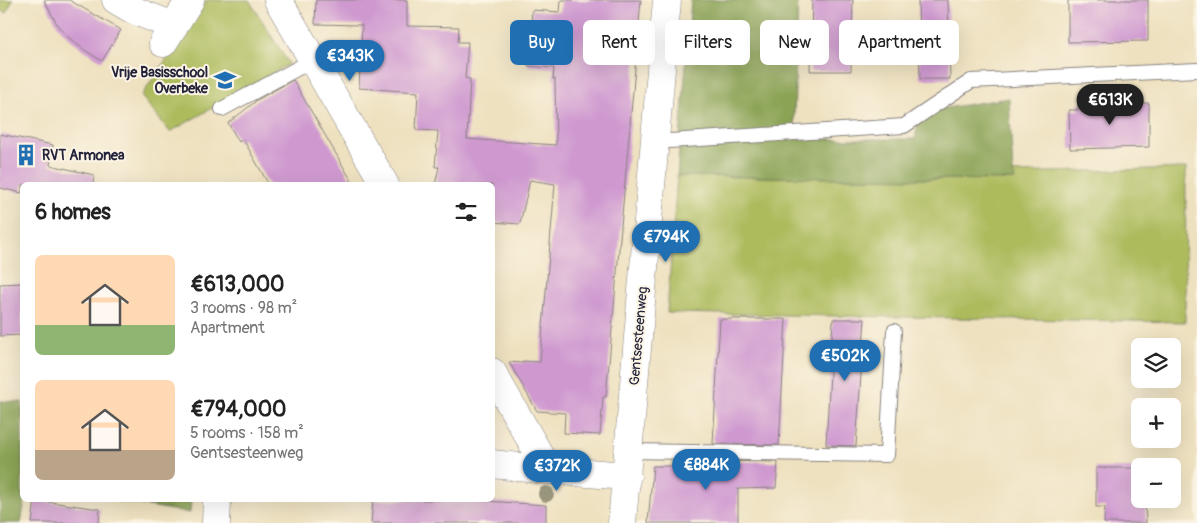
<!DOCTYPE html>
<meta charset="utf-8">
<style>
:root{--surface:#fff;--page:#f2f2f2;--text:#222;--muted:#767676;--accent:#1f6fb2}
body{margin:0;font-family:Pangolin,sans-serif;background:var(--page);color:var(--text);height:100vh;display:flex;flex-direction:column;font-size:19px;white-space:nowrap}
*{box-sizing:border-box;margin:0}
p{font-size:16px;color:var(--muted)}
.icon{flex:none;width:28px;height:28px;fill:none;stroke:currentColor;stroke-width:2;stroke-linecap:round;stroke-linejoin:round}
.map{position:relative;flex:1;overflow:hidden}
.side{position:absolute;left:20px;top:182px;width:475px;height:320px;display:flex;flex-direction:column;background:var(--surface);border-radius:8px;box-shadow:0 5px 20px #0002}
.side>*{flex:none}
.top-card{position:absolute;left:510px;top:20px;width:475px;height:45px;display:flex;gap:10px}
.fabs{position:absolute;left:1131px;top:338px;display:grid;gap:10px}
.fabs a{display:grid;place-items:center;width:50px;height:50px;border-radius:8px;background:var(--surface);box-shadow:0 5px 20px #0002;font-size:25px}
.price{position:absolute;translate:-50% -42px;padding:0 11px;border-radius:18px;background:var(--accent);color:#fff;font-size:16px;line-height:32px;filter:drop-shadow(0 1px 2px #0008)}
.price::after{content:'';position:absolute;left:50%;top:30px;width:15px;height:11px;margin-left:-8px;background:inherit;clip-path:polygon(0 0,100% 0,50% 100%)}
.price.on{background:#222;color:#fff}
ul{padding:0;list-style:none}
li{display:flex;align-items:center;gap:15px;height:125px;padding:0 15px}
li span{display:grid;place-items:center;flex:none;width:140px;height:100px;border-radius:8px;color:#555}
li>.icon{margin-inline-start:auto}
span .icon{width:60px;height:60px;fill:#fffc;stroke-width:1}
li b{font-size:21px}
h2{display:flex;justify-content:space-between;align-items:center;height:60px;padding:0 15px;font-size:21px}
.tag{padding:0 18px;border-radius:8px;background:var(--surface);box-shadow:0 5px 20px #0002;font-size:18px;line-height:45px}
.tag.on{background:var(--accent);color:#fff}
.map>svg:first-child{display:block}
.green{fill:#adbb5d;stroke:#686e4c}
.forest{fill:#8aa354;stroke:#566248}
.building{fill:#cf99d0}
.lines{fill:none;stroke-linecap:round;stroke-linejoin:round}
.service-casing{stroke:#88827e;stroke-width:16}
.minor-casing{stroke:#88827e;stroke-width:29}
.service{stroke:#fff;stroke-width:14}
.minor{stroke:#fff;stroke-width:28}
.tree{fill:#99967d}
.labels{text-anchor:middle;stroke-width:4;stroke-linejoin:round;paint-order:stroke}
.poi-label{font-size:14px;font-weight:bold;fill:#22223b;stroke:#fcf5e5;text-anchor:end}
.street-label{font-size:14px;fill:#22223b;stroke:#fcf5e5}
</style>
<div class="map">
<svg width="1197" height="523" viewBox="0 0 1197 523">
<rect width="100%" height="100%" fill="#fcf5e5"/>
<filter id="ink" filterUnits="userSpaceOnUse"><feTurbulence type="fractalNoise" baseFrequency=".02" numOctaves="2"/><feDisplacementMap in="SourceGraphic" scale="10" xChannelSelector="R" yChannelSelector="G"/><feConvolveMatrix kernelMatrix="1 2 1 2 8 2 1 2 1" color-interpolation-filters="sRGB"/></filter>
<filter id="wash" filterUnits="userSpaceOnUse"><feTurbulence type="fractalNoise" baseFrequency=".0096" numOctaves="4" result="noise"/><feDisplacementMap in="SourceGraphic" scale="20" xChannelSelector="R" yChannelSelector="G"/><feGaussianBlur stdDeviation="1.12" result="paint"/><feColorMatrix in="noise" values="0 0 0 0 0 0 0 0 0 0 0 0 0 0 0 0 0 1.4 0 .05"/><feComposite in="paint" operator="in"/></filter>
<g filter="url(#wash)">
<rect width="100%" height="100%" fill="#eee1c0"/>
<!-- green -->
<path class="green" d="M 0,0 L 13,0 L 6,13 L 0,10 Z
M 207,0 L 249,0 L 289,64 L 170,132 L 141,96 Z
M 1186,168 L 1185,322 L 667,313 L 677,176 L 1014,180 L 1013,173 Z"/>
<!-- forest -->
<path class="forest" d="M 691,0 L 798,0 L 794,117 L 796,139 L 915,139 L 920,112 L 1009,98 L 1013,173 L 1015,180 L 677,176 Z
M 0,401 L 22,402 L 22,500 L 25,500 L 21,523 L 0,523 Z
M 114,500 L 191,500 L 190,513 Z"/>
<g id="blocks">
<!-- building -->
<path class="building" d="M 44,0 L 69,0 L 121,30 L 102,61 L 83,49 L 68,37 L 58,26 Z
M 316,0 L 407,0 L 407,26 L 459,27 L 458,42 L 468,42 L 465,78 L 470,79 L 467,139 L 556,145 L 555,79 L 553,79 L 554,68 L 528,66 L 532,10 L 560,12 L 561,0 L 641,0 L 606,397 L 603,397 L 600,435 L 564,433 L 565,413 L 537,411 L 509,362 L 523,363 L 523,361 L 540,362 L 555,184 L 530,180 L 520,224 L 492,222 L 492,185 L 435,185 L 439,167 L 435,167 L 438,131 L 416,130 L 418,92 L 359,88 L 362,25 L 315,24 Z
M 812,0 L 853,0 L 851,71 L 810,71 Z
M 918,0 L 948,0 L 950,79 L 920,79 Z
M 1068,0 L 1148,0 L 1148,41 L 1068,42 Z
M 293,80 L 354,185 L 269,185 L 243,139 L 239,142 L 228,123 L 255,102 L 255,101 Z
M 1149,103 L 1149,147 L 1070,149 L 1069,110 L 1078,110 L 1078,104 Z
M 0,134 L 53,145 L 50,165 L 94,175 L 93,185 L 22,185 L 22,193 L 0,188 Z
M 22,283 L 22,335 L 0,336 L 0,284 Z
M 720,319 L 786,319 L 779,445 L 713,444 Z
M 833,319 L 865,319 L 856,446 L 826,445 Z
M 712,461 L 778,462 L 776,488 L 738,489 L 738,523 L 648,523 L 653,466 L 712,466 Z
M 1096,468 L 1140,468 L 1140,499 L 1145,499 L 1146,523 L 1104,523 L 1105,507 L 1096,507 Z
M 35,500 L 100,509 L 99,523 L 32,523 Z
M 373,500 L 470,500 L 546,505 L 546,523 L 371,523 Z"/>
</g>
</g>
<g filter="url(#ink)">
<use href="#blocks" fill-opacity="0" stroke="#88827e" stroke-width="1"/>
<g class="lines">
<!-- service casing -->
<g class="service-casing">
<path id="service" d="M 222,109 L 313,60
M 654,142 L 904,126 L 971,81 L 1197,70
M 629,451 L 887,455 L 894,331"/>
</g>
<!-- minor casing -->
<g class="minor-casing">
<path id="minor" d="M 116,0 L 135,11 L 174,26
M 278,0 L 385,185
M 163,43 L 190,0
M 492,372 L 548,470
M 492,464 L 548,470 L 627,476
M 216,523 L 217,500
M 622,523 L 667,0"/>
</g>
<!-- service -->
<use href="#service" class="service"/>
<!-- minor -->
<use href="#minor" class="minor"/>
</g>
<!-- trees -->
<circle class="tree" cx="546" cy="494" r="8"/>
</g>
<!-- icons -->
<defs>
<g id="school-bare" transform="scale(1.725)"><path d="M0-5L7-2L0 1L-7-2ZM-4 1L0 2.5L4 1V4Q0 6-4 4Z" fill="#1f6fb2" stroke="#fcf5e5" stroke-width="2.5" paint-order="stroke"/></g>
<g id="building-bare" transform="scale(1.725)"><path d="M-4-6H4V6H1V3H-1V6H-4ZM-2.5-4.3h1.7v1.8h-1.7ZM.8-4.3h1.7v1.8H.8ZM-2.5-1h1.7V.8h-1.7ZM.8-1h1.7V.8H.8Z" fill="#1f6fb2" stroke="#fcf5e5" stroke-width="2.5" paint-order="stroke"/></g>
</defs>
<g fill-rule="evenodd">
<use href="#school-bare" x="225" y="80"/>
<use href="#building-bare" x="26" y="155"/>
</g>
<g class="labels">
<!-- poi labels -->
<g class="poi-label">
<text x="208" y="77">Vrije Basisschool<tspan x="208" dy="16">Overbeke</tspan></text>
<text x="42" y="160" text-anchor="start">RVT Armonea</text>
</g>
<!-- street labels -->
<g class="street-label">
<text transform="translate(638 336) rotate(-85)" y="5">Gentsesteenweg</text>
</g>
</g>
</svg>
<div class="fabs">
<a><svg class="icon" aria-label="layers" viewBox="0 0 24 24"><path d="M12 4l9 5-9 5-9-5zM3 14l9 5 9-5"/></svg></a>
<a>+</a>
<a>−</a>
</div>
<b class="price" style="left:350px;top:82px">€343K</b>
<b class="price on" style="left:1110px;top:126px">€613K</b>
<b class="price" style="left:666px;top:263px">€794K</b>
<b class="price" style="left:845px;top:382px">€502K</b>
<b class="price" style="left:706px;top:491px">€884K</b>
<b class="price" style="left:557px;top:492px">€372K</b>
<div class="top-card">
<a class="tag on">Buy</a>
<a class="tag">Rent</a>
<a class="tag">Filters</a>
<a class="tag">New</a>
<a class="tag">Apartment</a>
</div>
<section class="side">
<h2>6 homes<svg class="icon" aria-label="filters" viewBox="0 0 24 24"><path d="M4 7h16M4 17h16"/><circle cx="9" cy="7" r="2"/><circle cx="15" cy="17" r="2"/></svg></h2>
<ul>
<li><span style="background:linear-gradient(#ffd9b3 70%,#8fb573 0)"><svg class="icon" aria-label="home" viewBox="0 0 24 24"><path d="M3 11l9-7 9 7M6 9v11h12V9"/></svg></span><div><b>€613,000</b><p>3 rooms · 98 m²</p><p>Apartment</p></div></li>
<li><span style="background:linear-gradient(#ffd9b3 70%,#b9a48a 0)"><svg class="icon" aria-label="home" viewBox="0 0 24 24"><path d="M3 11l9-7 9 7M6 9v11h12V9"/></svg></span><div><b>€794,000</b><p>5 rooms · 158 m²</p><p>Gentsesteenweg</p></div></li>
</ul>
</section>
</div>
